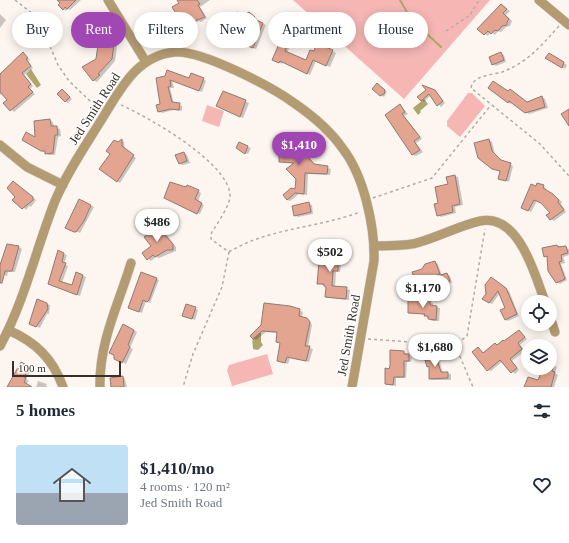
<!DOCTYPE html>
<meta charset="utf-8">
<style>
:root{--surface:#fff;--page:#f2f2f3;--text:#1f2937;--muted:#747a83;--line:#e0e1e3;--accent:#a147b3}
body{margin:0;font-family:"Times New Roman",serif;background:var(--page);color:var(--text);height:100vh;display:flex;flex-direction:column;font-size:15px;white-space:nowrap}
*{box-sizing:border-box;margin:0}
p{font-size:13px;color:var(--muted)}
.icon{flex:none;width:22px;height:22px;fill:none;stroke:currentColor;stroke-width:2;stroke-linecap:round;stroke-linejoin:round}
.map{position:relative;height:387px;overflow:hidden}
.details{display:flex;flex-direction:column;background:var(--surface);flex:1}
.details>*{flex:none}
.hud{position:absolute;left:12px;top:12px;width:545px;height:36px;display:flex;gap:8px}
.buttons{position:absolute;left:521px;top:295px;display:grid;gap:8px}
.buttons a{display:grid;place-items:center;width:36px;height:36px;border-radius:50%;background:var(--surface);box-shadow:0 2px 10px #0003;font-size:20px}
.scale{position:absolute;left:12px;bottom:10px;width:109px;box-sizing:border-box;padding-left:4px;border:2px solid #372f29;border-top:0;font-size:11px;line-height:14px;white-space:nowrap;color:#372f29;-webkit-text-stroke:3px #fff;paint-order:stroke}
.price{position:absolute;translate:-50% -34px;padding:0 9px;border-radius:14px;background:#fff;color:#222;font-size:13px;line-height:26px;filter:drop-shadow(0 1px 2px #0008)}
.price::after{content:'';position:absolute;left:50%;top:24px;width:12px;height:9px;margin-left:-6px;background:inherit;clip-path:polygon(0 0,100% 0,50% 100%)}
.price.selected{background:var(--accent);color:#fff}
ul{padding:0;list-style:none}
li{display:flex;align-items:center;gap:12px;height:100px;padding:0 16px}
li+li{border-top:1px solid var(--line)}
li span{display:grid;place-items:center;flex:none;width:112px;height:80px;border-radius:4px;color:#555}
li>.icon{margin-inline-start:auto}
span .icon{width:48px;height:48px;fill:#fffc;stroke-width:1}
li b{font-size:17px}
h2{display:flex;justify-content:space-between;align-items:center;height:48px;padding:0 16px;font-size:17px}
.pill{padding:0 14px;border-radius:18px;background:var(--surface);box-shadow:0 2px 10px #0003;font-size:14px;line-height:36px}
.pill.selected{background:var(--accent);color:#fff}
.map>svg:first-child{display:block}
.green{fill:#f5b6b4}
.water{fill:#afa66b}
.shadow{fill:#0003}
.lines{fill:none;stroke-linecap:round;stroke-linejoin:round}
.stream{stroke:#afa66b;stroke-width:2}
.building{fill:#e3a58f;stroke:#917a71}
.minor-casing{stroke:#d9d1cb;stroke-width:10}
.path{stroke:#b3aba5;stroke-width:1.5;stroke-dasharray:3 3;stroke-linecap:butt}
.minor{stroke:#b39b72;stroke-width:9}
.labels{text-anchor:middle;stroke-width:3.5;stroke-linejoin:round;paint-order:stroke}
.street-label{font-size:13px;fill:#372f29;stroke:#fff}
</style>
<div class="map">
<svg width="569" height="387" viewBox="0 0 569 387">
<rect width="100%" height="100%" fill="#fdf5ef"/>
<!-- green -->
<path class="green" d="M 293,0 L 490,0 L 404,99 Z
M 468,93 L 472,93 L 485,106 L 460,137 L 447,126 L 447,121 Z
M 207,105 L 224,111 L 219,127 L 202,121 Z
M 267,354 L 273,374 L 232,386 L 227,370 L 229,365 Z"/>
<!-- water -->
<path class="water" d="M 31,69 L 41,85 L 37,88 L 26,74 Z
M 424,99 L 428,104 L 420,111 L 421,112 L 418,115 L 413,108 Z
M 261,332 L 261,342 L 263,345 L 258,350 L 253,349 L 252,335 Z"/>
<!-- shadow -->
<path class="shadow" d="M 58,0 L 81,0 L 70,10 L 68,9 L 66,11 L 63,9 Z
M 178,0 L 210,0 L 200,7 L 207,18 L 201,22 L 199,21 L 193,24 L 191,23 L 201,17 L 185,13 L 181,16 L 178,14 L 180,4 Z
M 501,5 L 510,11 L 506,15 L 512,21 L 510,26 L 506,27 L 501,32 L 498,31 L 495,35 L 491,32 L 488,36 L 478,29 Z
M 0,14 L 6,20 L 0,28 Z
M 252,15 L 257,19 L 257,21 L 266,25 L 256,49 L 249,46 L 248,41 Z
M 102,23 L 105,24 L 117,46 L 115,61 L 97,82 L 93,80 L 101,34 L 98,35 L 92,29 Z
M 288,26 L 298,30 L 287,53 L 306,61 L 324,43 L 327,45 L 326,48 L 336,53 L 330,67 L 316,61 L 310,75 L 283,62 L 282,64 L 276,61 Z
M 500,53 L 504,55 L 506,62 L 496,66 L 493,64 Z
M 23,54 L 30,60 L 28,61 L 33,68 L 24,75 L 33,86 L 30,89 L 35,94 L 14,112 L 5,103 L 8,100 L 2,93 L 0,95 L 0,74 Z
M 553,56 L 567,65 L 565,69 L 562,67 Z
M 158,79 L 203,79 L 206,81 L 202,92 L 172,80 L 174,88 L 170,88 L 174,104 L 182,106 L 182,111 L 174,110 L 162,113 L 159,111 L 161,105 Z
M 380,86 L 387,92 L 384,97 L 381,95 Z
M 435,91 L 445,103 L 441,107 L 431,95 L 424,102 L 418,97 Z
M 65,92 L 72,99 L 68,103 L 65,101 Z
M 223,92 L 249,103 L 243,118 L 221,108 Z
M 509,92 L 528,103 L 542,97 L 545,99 L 548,108 L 529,114 L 512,102 L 511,104 L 508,102 Z
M 400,105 L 408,114 L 404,116 L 422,139 L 416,143 L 423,152 L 416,156 L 413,155 L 387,115 Z
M 49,120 L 53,122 L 54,127 L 60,129 L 61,136 L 58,137 L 55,155 L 49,155 L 23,140 L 36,139 Z
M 293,134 L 303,136 L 302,157 L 305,155 L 316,165 L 331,169 L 330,175 L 308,174 L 307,195 L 299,194 L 290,201 L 287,200 L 296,190 L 297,179 L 294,164 L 280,161 L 290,155 Z
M 122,140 L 124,142 L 125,149 L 136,158 L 120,183 L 117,181 L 111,154 Z
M 489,140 L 492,142 L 495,154 L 503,161 L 513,166 L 509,182 L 499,178 L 501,172 L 492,168 Z
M 248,147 L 251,148 L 248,154 L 241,151 Z
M 184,153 L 187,155 L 190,163 L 183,165 L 180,164 L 177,156 Z
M 455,176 L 458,177 L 463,205 L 455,207 L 456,213 L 441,217 L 438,215 L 440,204 L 449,185 L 448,177 Z
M 16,184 L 36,200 L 31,207 L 29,206 L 26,210 L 16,197 Z
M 543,186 L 546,188 L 545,190 L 554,195 L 562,202 L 561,204 L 566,212 L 554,221 L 551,219 L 551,213 L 543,204 L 537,201 L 531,212 L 522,208 L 536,187 Z
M 198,191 L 201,193 L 198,202 L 204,205 L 200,214 L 168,199 Z
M 79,200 L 94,207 L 80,233 L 70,229 Z
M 308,203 L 312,205 L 313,214 L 298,217 L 295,215 Z
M 160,226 L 176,247 L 176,251 L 159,258 L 156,257 L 151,261 L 143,254 L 153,246 Z
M 336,244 L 339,246 L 337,263 L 341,265 L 340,272 L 336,272 L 335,287 L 350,290 L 349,300 L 329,298 L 326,297 L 327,287 L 318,283 L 326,253 Z
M 557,246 L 569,249 L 569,255 L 563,257 L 565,263 L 561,264 L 567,280 L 560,284 L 557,282 L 548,258 L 545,256 Z
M 19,247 L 22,249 L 15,272 L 8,272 L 7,276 L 0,274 L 0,266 Z
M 64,254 L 67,255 L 64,264 L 68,266 L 62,283 L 72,286 L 76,273 L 86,277 L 80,296 L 52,285 Z
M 435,262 L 438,264 L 442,276 L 447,274 L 450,276 L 452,283 L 444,285 L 441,284 L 439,277 L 428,280 L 430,287 L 415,291 L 412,290 L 415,278 Z
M 156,279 L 159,280 L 150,303 L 146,301 L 142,313 L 133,310 Z
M 494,280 L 509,291 L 519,316 L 508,321 L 505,319 L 507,308 L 500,293 L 492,304 L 489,303 Z
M 430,302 L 433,303 L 433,306 L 440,308 L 439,321 L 432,321 L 425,315 L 409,312 Z
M 47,304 L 50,305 L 49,314 L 47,314 L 40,328 L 33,325 Z
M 290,307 L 303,312 L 302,317 L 310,321 L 312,325 L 308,347 L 313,349 L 309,362 L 290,358 L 288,364 L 278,361 L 281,343 L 278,333 L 266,332 L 256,340 L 253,338 Z
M 195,308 L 198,310 L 195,320 L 186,317 Z
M 124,325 L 137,332 L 130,348 L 133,349 L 126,364 L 115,358 Z
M 519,331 L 527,339 L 520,345 L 525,351 L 512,361 L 519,370 L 515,374 L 503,361 L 491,371 L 488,370 L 478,349 L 484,353 L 505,342 Z
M 391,351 L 404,352 L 412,357 L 411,362 L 407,362 L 406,378 L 396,378 L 396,386 L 386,384 L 391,366 Z
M 432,353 L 439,360 L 443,373 L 451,374 L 451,380 L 433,380 L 430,379 L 430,367 L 428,366 Z
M 21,363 L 32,369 L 26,379 L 29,381 L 26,384 L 30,387 L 8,387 Z
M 550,364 L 557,367 L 555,373 L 558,375 L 554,387 L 525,387 L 538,381 L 544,368 L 550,368 Z
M 122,377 L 125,379 L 127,387 L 112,387 Z
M 38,381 L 47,384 L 46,386 L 48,387 L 36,387 Z"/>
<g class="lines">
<!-- stream -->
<path class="stream" d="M 400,0 L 411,19 L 441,47"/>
</g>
<!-- building -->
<path class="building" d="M 57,0 L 76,0 L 67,9 L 65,7 L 63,10 L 58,5 L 60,3 Z
M 177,0 L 197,0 L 200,4 L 198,5 L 205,17 L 189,23 L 183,12 L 177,15 L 172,7 L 179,3 Z
M 501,4 L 507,9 L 503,13 L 509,19 L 507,22 L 507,25 L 502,26 L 498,31 L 495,30 L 491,34 L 488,31 L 484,35 L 477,29 Z
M 237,12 L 244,15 L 249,12 L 255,17 L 254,19 L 263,23 L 253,48 L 245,45 L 247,41 L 228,33 Z
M 102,21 L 114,43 L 112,59 L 98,74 L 100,75 L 93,81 L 82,67 L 96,59 L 100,31 L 94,34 L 91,29 Z
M 288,24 L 295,28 L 285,51 L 306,60 L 310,50 L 314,51 L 318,40 L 325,43 L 323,46 L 333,50 L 326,66 L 313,60 L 307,74 L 280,61 L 279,63 L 272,60 Z
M 23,52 L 28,58 L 26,59 L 31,66 L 22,73 L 31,84 L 28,87 L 33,92 L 10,111 L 3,103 L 7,100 L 0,92 L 0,74 Z
M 501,52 L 504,60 L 492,65 L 489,57 Z
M 549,53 L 564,62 L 562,68 L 545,58 Z
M 167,70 L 189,78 L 191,73 L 204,78 L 199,91 L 170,80 L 171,86 L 168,87 L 172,102 L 180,103 L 179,110 L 170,109 L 158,112 L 156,105 L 160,104 L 156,78 L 165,76 Z
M 493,81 L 508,91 L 510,89 L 527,102 L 542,96 L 545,107 L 525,113 L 509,101 L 508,103 L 488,88 Z
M 377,83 L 385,90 L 384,94 L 380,96 L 372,89 Z
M 422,85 L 435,90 L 443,101 L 437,106 L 429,94 L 421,101 L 417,97 L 426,90 Z
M 62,89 L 70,97 L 65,102 L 57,94 Z
M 223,91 L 246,100 L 240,117 L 216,106 Z
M 400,104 L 405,112 L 402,114 L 420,137 L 414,141 L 420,150 L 412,155 L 385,115 Z
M 569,109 L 569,126 L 561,114 Z
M 50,119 L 51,126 L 57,126 L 58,135 L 55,135 L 53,153 L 45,154 L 45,151 L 41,151 L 22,140 L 26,132 L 35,137 L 34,121 Z
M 292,133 L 300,134 L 299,159 L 305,153 L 314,164 L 328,166 L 327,174 L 305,173 L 304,194 L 295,193 L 287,200 L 283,195 L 291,188 L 295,189 L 296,179 L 286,169 L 294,163 L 279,162 L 279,153 L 289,154 Z
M 122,139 L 122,146 L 134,155 L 117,182 L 99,169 L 110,154 L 106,151 L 114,140 L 118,142 Z
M 489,139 L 492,151 L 501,160 L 511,163 L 506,181 L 498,179 L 500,171 L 492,169 L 478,158 L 474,143 Z
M 239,142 L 248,146 L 245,154 L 236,148 Z
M 184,152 L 187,161 L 179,164 L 175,155 Z
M 455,175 L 460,204 L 452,206 L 453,212 L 437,216 L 434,204 L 438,203 L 435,187 L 448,184 L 446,177 Z
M 13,181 L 33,197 L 33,200 L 22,209 L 12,200 L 15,197 L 7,188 Z
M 170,182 L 186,187 L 187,185 L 199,190 L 195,199 L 202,203 L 197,214 L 164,198 Z
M 537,183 L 544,185 L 543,188 L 553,194 L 559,200 L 558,202 L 564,210 L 550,220 L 546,215 L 550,213 L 541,203 L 534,200 L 528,211 L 521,208 L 531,184 L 536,186 Z
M 79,199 L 91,205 L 84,221 L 76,232 L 74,232 L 65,228 Z
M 309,202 L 311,212 L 294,216 L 292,206 Z
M 160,224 L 164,230 L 163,233 L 173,244 L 173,250 L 167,250 L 155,257 L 153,255 L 147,260 L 142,253 L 151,246 L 144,237 Z
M 326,242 L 336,243 L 334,262 L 338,262 L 338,271 L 333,271 L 332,286 L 347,287 L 346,299 L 325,297 L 326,287 L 324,286 L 324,284 L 317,284 L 320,251 L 325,252 Z
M 7,244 L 19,246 L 12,271 L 5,271 L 2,283 L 0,283 L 0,265 Z
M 557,245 L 558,247 L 566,246 L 568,253 L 561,255 L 562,261 L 559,262 L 565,279 L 556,283 L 548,271 L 547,256 L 544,257 L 542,248 Z
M 58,250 L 64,253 L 62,262 L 66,263 L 59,281 L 72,285 L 76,272 L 83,275 L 77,295 L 48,284 Z
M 435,261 L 440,274 L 426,279 L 427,285 L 411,290 L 408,279 L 414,277 L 412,272 L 422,269 L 425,264 Z
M 141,272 L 157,278 L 149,300 L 147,302 L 143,300 L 139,312 L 128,308 Z
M 447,273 L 450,281 L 440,284 L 437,276 Z
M 491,277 L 506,288 L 517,314 L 505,320 L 500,310 L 505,308 L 498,291 L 489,303 L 482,299 L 486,294 L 485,285 Z
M 37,299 L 47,303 L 48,309 L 36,327 L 29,324 Z
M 408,300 L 430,301 L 430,305 L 437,306 L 436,320 L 428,319 L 428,316 L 424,316 L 425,314 L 408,313 Z
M 264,303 L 290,306 L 300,309 L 299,316 L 307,318 L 310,322 L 305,346 L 310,346 L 306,361 L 287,357 L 285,363 L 277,361 L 280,343 L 276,342 L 277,332 L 262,331 L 253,339 L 250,336 L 261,325 Z
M 186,304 L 196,307 L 192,319 L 182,316 Z
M 123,324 L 134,330 L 128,345 L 130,347 L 122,363 L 114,359 L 114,355 L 109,353 Z
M 519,330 L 525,337 L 518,343 L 522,349 L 510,359 L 517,368 L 511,373 L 500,360 L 487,371 L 472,352 L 478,347 L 483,353 L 495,343 L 497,345 L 503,340 L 504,341 Z
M 390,350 L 404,351 L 404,354 L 409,354 L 409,361 L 404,361 L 404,377 L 394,377 L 393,385 L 385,384 L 385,368 L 389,369 L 390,366 Z
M 432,352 L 434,358 L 436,357 L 441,372 L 448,372 L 448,378 L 429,379 L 429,366 L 427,367 L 425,360 L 428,360 L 426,353 Z
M 21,362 L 30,367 L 24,377 L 26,378 L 24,382 L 32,387 L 7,387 Z
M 543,368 L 553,368 L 552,371 L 555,372 L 551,387 L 524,387 L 528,377 L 538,380 Z
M 123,376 L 124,387 L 111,387 L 110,378 Z"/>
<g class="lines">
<!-- minor casing -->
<g class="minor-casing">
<path id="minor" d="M 108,0 L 146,62
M 539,0 L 569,25
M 0,145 L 27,167 L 63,185
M 374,246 C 389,245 406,247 420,242 C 440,236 459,226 480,221 C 519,213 535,275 545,302
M 550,317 L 555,332
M 8,330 C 36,342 53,359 63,387
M 0,346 C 25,300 36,249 55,201 C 68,170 88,142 105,114 C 122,86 139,55 175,52 C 202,50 272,87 294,103 C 313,116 330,130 343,149 C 364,176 375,227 374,261 L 352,387
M 100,387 C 99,342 118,306 131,263"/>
</g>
<!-- path -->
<path class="path" d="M 15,0 L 38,18 L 58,65 L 69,81 L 90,101 L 100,107
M 559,26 C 541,46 528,62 502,72 C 492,75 473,75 471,88 L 540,144 L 569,176
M 446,31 L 470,15 L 479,0
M 121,105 C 148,117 230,163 230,196 C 230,206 216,225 211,234 L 211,239 L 229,252 L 222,287 L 193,354 L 183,387
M 373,198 L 432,178 L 491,105
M 229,252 C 268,228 318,228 360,212
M 368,339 L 455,345 L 467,336 L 485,229
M 455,345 L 473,387"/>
<!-- minor -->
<use href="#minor" class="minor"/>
</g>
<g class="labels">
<!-- street labels -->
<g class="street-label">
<text transform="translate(94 108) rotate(-57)" y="5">Jed Smith Road</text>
<text transform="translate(348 335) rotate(-80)" y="5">Jed Smith Road</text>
</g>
</g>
</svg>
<div class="buttons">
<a><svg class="icon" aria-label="locate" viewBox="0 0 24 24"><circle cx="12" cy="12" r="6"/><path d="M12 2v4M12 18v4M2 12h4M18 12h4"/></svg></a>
<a><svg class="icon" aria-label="layers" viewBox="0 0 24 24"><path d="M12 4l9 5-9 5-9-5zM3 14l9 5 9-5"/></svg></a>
</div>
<div class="scale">100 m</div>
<b class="price selected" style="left:299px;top:166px">$1,410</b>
<b class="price" style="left:157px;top:243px">$486</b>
<b class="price" style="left:330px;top:273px">$502</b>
<b class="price" style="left:423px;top:309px">$1,170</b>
<b class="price" style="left:435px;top:368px">$1,680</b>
<div class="hud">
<a class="pill">Buy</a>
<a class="pill selected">Rent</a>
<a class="pill">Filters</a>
<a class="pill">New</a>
<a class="pill">Apartment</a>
<a class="pill">House</a>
</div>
</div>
<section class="details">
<h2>5 homes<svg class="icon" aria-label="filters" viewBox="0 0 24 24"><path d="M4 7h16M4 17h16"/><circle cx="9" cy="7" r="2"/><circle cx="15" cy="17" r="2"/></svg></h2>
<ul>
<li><span style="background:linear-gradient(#bfe0f5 60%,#9aa5b1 0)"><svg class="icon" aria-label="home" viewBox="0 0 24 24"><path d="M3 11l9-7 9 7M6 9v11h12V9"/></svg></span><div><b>$1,410/mo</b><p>4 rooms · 120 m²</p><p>Jed Smith Road</p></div><svg class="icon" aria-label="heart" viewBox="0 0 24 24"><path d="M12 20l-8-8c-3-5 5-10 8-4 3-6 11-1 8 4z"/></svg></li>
</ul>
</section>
